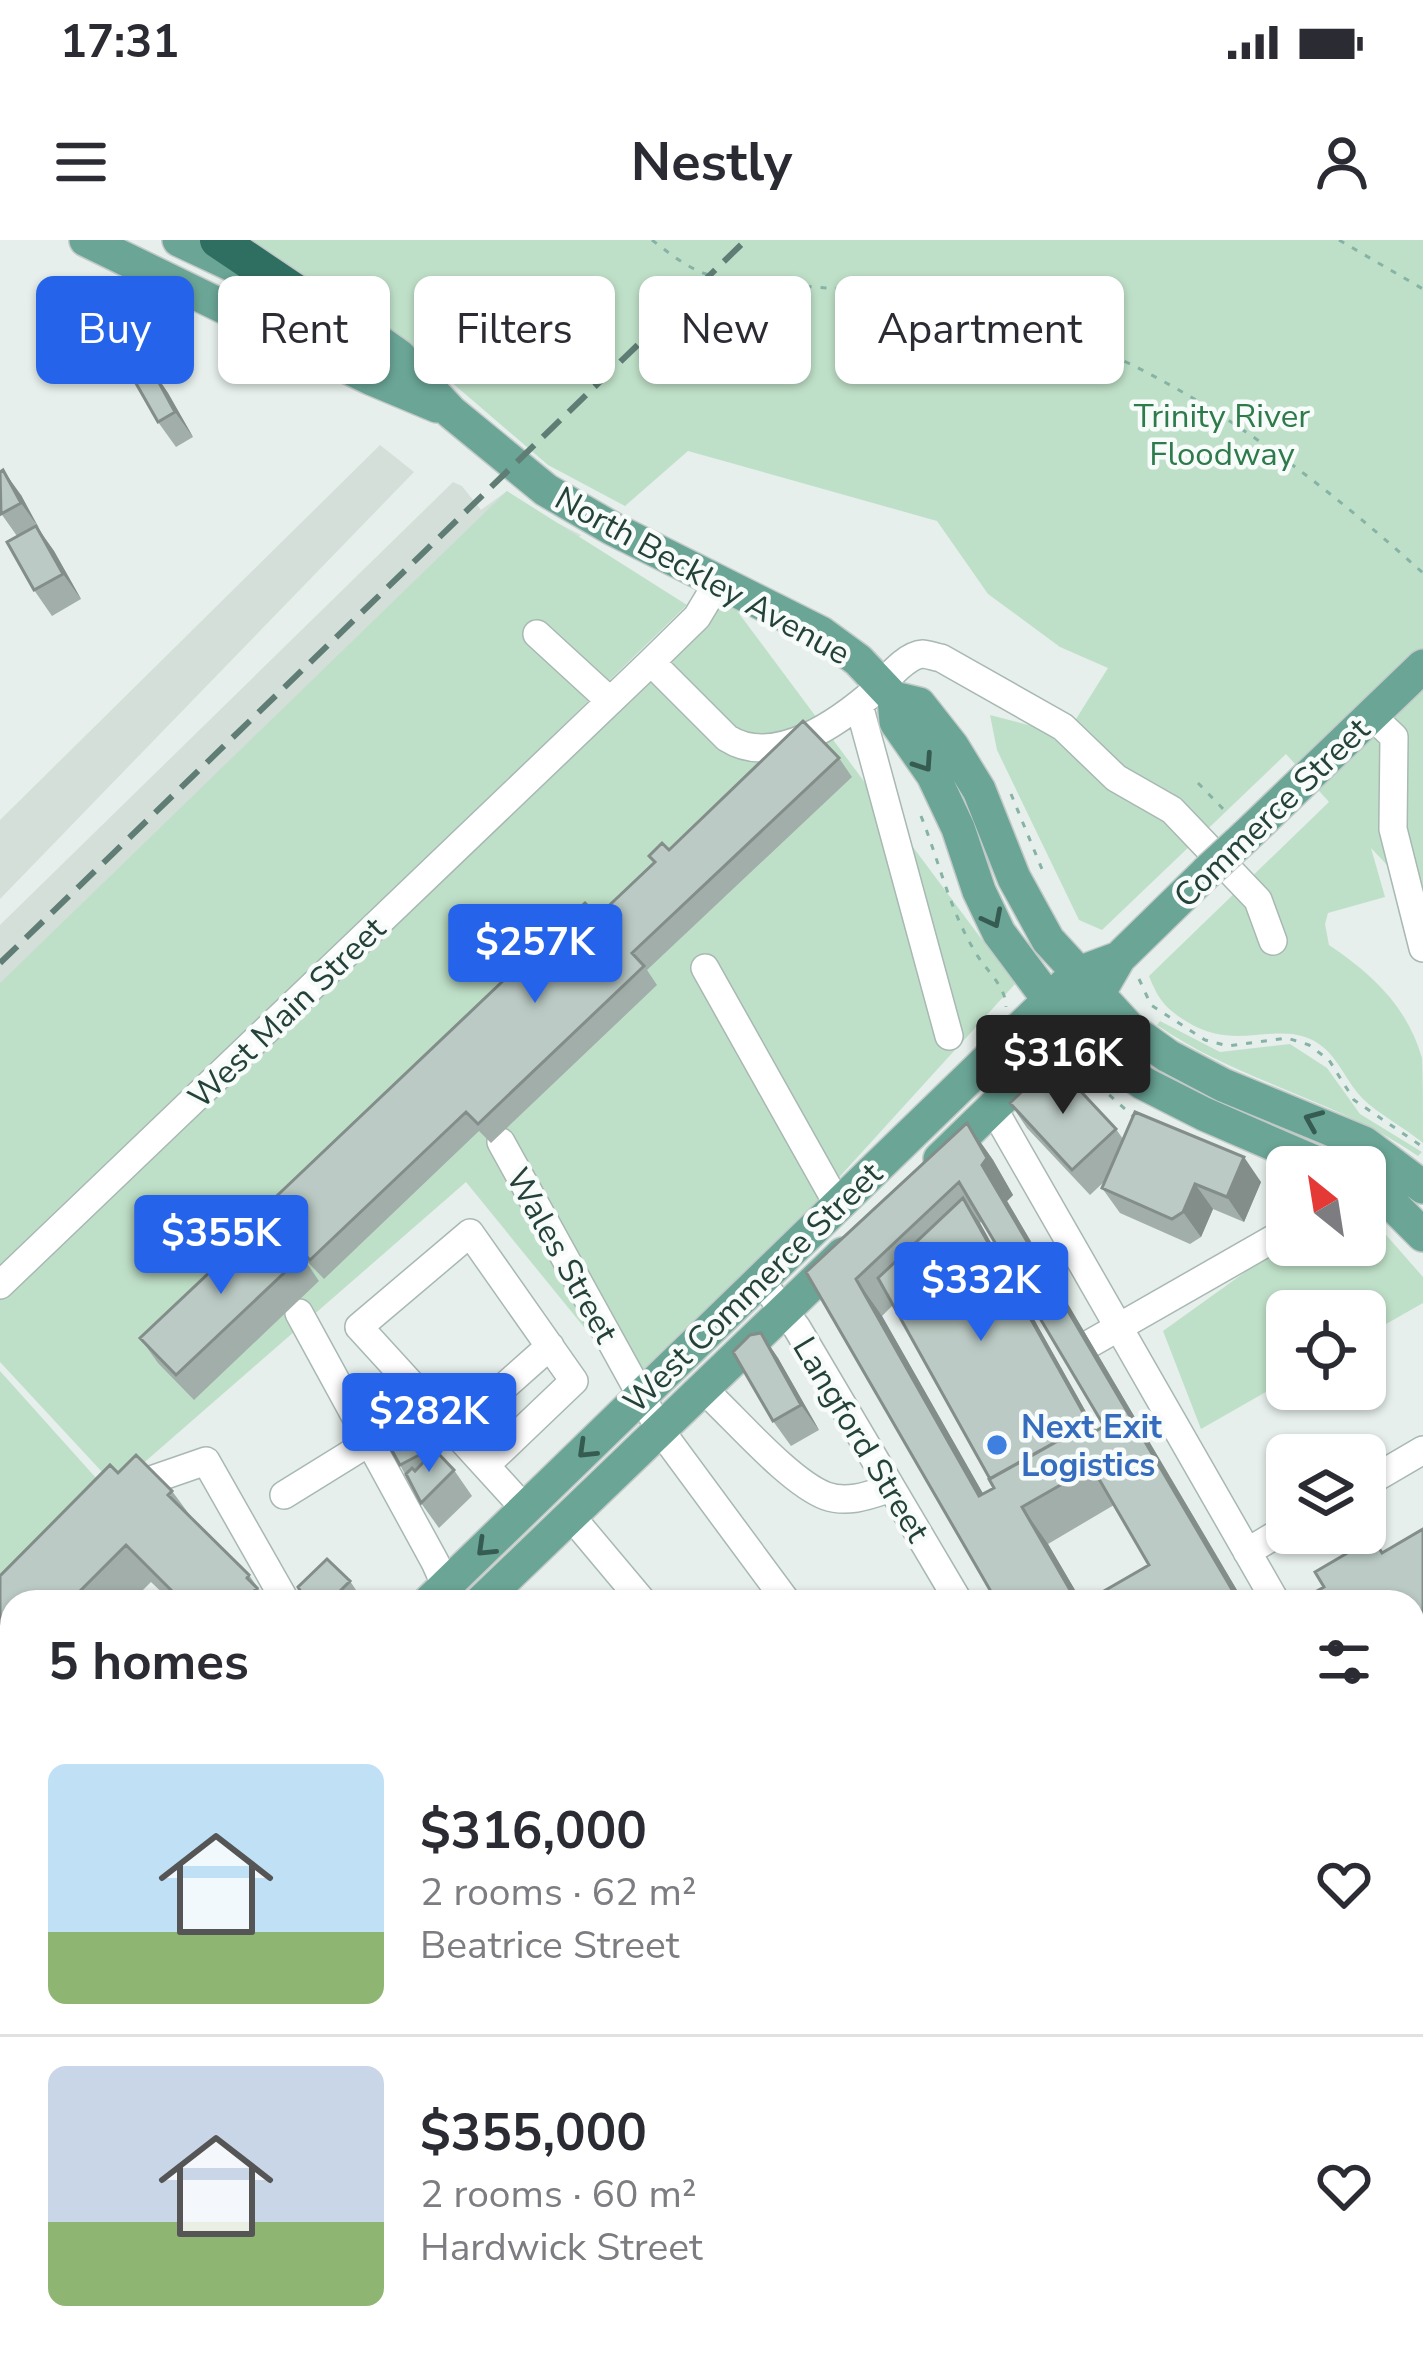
<!DOCTYPE html>
<meta charset="utf-8">
<style>
:root{--surface:#fff;--page:#f7f7f7;--text:#2b2b33;--muted:#7c7c81;--line:#e1e1e2;--accent:#2563eb}
body{margin:0;font-family:"Nunito Sans",sans-serif;background:var(--page);color:var(--text);height:100vh;display:flex;flex-direction:column;font-size:45px;white-space:nowrap}
*{box-sizing:border-box;margin:0}
p{font-size:39px;color:var(--muted)}
.icon{flex:none;width:66px;height:66px;fill:none;stroke:currentColor;stroke-width:2;stroke-linecap:round;stroke-linejoin:round}
.map{position:relative;flex:1;overflow:hidden}
.details{position:absolute;left:0px;top:1350px;width:1425px;height:771px;display:flex;flex-direction:column;background:var(--surface);border-radius:36px 36px 0 0;box-shadow:0 3px 9px #0004}
.details>*{flex:none}
.top-card{position:absolute;left:36px;top:36px;width:1353px;height:108px;display:flex;gap:24px}
.needle{width:78px;rotate:330deg}
.tools{position:absolute;left:1266px;top:906px;display:grid;gap:24px}
.tools a{display:grid;place-items:center;width:120px;height:120px;border-radius:18px;background:var(--surface);box-shadow:0 3px 9px #0004;font-size:60px}
.price{position:absolute;translate:-50% -102px;padding:0 27px;border-radius:12px;background:var(--accent);color:#fff;font-size:39px;line-height:78px;filter:drop-shadow(0 3px 6px #0008)}
.price::after{content:'';position:absolute;left:50%;top:72px;width:36px;height:27px;margin-left:-18px;background:inherit;clip-path:polygon(0 0,100% 0,50% 100%)}
.price.active{background:#222;color:#fff}
ul{padding:0;list-style:none}
li{display:flex;align-items:center;gap:36px;height:300px;padding:0 48px}
li+li{border-top:3px solid var(--line)}
li span{display:grid;place-items:center;flex:none;width:336px;height:240px;border-radius:18px;color:#555}
li>.icon{margin-inline-start:auto}
span .icon{width:144px;height:144px;fill:#fffc;stroke-width:1}
li b{font-size:51px}
h2{display:flex;justify-content:space-between;align-items:center;height:144px;padding:0 48px;font-size:51px}
.tag{padding:0 42px;border-radius:18px;background:var(--surface);box-shadow:0 3px 9px #0004;font-size:42px;line-height:108px}
.tag.active{background:var(--accent);color:#fff}
.status{display:flex;justify-content:space-between;align-items:center;height:84px;padding:0 60px;background:var(--surface);direction:ltr}
.status svg{height:33px;fill:currentColor}
header{display:flex;justify-content:space-between;align-items:center;height:156px;padding:0 48px;background:var(--surface);font-size:54px;font-weight:700}
.map>svg:first-child{display:block}
.built{fill:#d4dfda}
.green{fill:#bfe0c8}
.lines{fill:none;stroke-linecap:round;stroke-linejoin:round}
.minor-casing{stroke:#a8b8b2;stroke-width:30}
.major-casing{stroke:#c2cac8;stroke-width:36}
.highway-casing{stroke:#c2cac8;stroke-width:39}
.path{stroke:#86b3a5;stroke-width:3;stroke-dasharray:6 9;stroke-linecap:butt}
.minor{stroke:#fff;stroke-width:27}
.major{stroke:#6aa596;stroke-width:33}
.highway{stroke:#2f6f62;stroke-width:36}
.rail{stroke:#5f7d75;stroke-width:6;stroke-dasharray:24 12;stroke-linecap:butt}
.major-bridge-casing{stroke:#c2cac8;stroke-width:36;stroke-linecap:butt}
.major-bridge{stroke:#6aa596;stroke-width:33}
.wall{fill:#a1aea9;fill-rule:evenodd}
.shaded-wall{fill:#838d89}
.building{fill:#bbcac4;stroke:#838d89;stroke-width:3;fill-rule:evenodd}
.oneway{stroke:#365b51}
.shop-dot{fill:#3f7fe0;stroke:#f7fbf9;stroke-width:4.5}
.labels{text-anchor:middle;stroke-width:9;stroke-linejoin:round;paint-order:stroke}
.park-label{font-size:33px;fill:#2d7a4b;stroke:#f7fbf9}
.street-label{font-size:33px;fill:#24423a;stroke:#f7fbf9}
.shop-label{font-size:33px;font-weight:bold;fill:#366cbe;stroke:#f7fbf9;text-anchor:start}
</style>
<div class="status"><b>17:31</b><svg viewBox="0 0 49 12"><path d="M0 12V9h3v3zM5 12V6h3v6zM10 12V3h3v9zM15 12V0h3v12zM26 1h20v11H26zM47 4h2v5h-2z"/></svg></div>
<header><svg class="icon" aria-label="menu" viewBox="0 0 24 24"><path d="M4 6h16M4 12h16M4 18h16"/></svg>Nestly<svg class="icon" aria-label="person" viewBox="0 0 24 24"><circle cx="12" cy="8" r="4"/><path d="M4 21q1-7 8-7t8 7"/></svg></header>
<div class="map">
<svg width="1423" height="2120" viewBox="0 0 1423 2120">
<rect width="100%" height="100%" fill="#e6efeb"/>
<!-- built -->
<path class="built" d="M 380,205 L 414,232 L 0,659 L 0,580 Z
M 453,242 L 462,246 L 481,270 L 507,251 L 532,270 L 581,295 L 0,841 L 0,685 Z"/>
<!-- green -->
<path class="green" d="M 237,0 L 1423,0 L 1423,663 L 1371,608 L 1385,657 L 1328,673 L 1325,684 L 1329,705 C 1372,734 1407,766 1422,818 C 1423,843 1423,877 1423,903 C 1405,888 1377,873 1363,859 C 1348,844 1339,820 1323,807 C 1284,775 1240,814 1189,783 C 1166,769 1159,761 1149,736 L 1329,562 L 1286,514 L 1102,690 L 1079,680 L 997,510 L 990,475 L 1066,495 L 1108,428 L 1060,407 L 988,354 L 937,281 L 688,211 L 625,266 L 548,225 L 407,104 Z
M 507,251 L 687,365 L 0,1034 L 0,743 Z
M 726,356 L 1015,744 L 640,1156 L 466,942 L 116,1247 L 0,1122 L 0,1057 Z
M 1160,781 L 1220,812 L 1290,804 L 1327,828 L 1360,874 L 1422,912 L 1418,916 C 1338,860 1237,841 1157,785 Z
M 1365,971 L 1423,1037 L 1423,1063 L 1365,1096 L 1365,1071 L 1287,1071 L 1287,1140 L 1201,1189 L 1163,1091 L 1287,1002 L 1287,1005 L 1365,1005 Z
M 0,1131 L 105,1248 L 0,1342 Z"/>
<g class="lines">
<!-- minor casing -->
<g class="minor-casing">
<path id="minor" d="M 537,394 L 610,461
M 651,422 L 727,498 C 775,529 841,481 878,448 C 889,437 906,415 923,414 C 926,414 939,418 941,418 L 1063,487 L 1116,538 L 1172,570 L 1258,660 L 1273,701
M 859,465 L 949,796
M 1371,475 L 1394,497 L 1393,589 L 1423,708
M 705,728 L 838,965
M 993,868 L 1276,1362
M 501,902 L 660,1190 L 787,1362
M 760,1040 L 797,1088 L 959,1362
M 0,1045 L 651,422 L 697,377 L 718,342
M 299,1073 L 435,1322 L 453,1362
M 1091,1103 L 1287,991
M 703,1149 C 734,1177 789,1242 826,1256 C 848,1264 870,1255 891,1248
M 454,1191 L 550,1106
M 486,1225 L 574,1141 L 470,993 L 359,1087 L 525,1269
M 1365,1244 L 1423,1210
M 125,1249 L 206,1221 L 286,1362
M 284,1255 L 368,1203
M 570,1275 L 643,1362
M 1247,1312 L 1287,1288
M 1413,1599 L 1423,1617
M 0,1874 L 12,1862
M 0,1993 L 12,2013
M 1413,2000 L 1423,1994
M 68,2109 L 74,2120
M 608,2109 L 615,2120
M 845,2109 L 848,2120
M 878,2109 L 882,2120
M 347,2120 L 366,2109
M 1183,2120 L 1211,2109"/>
</g>
<!-- major casing -->
<g class="major-casing">
<path id="major" d="M 86,0 L 370,138 L 437,166
M 179,0 L 307,60 L 375,99 L 399,116 L 451,172 L 546,250 L 613,289 L 821,393 L 858,420 L 894,458 L 896,482 L 933,535 L 958,588 L 979,651 L 999,693 L 1049,760 L 1104,815 L 1143,843 L 1204,874 L 1326,927
M 894,458 L 919,464 L 952,506 L 979,550 L 1014,638 L 1048,700 L 1129,788 L 1168,816 L 1223,845 L 1364,903 L 1423,947
M 1246,596 L 1423,426
M 940,919 L 1045,817 L 1097,756 L 1119,718 L 1208,631
M 1365,947 L 1388,960 L 1423,995
M 429,1362 L 1076,734 L 1119,718
M 481,1362 L 843,1014
M 0,1773 L 12,1762
M 0,1823 L 12,1811"/>
</g>
<!-- highway casing -->
<g class="highway-casing">
<path id="highway" d="M 218,0 L 307,60"/>
</g>
<!-- path -->
<path class="path" d="M 652,0 C 669,13 686,27 706,34 C 732,44 761,43 788,45 C 848,50 911,52 970,66 C 1144,106 1292,215 1423,333
M 1339,0 L 1423,49
M 1198,543 L 1227,573
M 1011,554 L 1044,634
M 921,576 C 939,621 949,668 974,710 C 984,729 1006,745 1006,767
M 1139,739 L 1151,765 L 1205,800 L 1228,806 L 1287,798 L 1309,805 L 1329,820 L 1354,860 L 1420,905
M 1098,845 L 1135,878"/>
<!-- minor -->
<use href="#minor" class="minor"/>
<!-- major -->
<use href="#major" class="major"/>
<!-- highway -->
<use href="#highway" class="highway"/>
<!-- rail -->
<path class="rail" d="M 0,723 L 746,0"/>
<!-- major-bridge casing -->
<g class="major-bridge-casing">
<path id="major-bridge" d="M 1208,631 L 1246,596"/>
</g>
<!-- major-bridge -->
<use href="#major-bridge" class="major-bridge"/>
</g>
<!-- wall -->
<path class="wall" d="M 151,128 L 168,153 L 193,197 L 176,207 L 158,182 Z
M 21,255 L 38,288 L 54,311 L 81,359 L 52,376 L 34,350 L 17,296 L 0,272 Z
M 839,518 L 852,537 L 647,730 L 657,745 L 491,903 L 479,891 L 324,1039 L 276,989 L 262,970 L 598,676 L 654,623 L 649,616 L 669,610 Z
M 1010,863 L 1116,889 L 1123,899 L 1261,942 L 1244,982 L 1213,969 L 1201,997 L 1190,1004 L 1120,973 L 1102,948 L 1106,940 L 1090,955 L 1027,888 Z
M 967,883 L 993,920 L 1013,955 L 1007,961 L 1244,1362 L 1085,1362 L 1149,1325 L 1114,1265 L 1048,1304 L 1082,1362 L 997,1362 L 806,1032 ZM 982,981 L 1104,1186 L 1096,1190 L 980,983 ZM 893,1065 L 990,1239 L 994,1248 L 983,1254 L 882,1076 Z
M 302,1016 L 319,1041 L 194,1160 L 158,1123 L 140,1098 Z
M 761,1093 L 778,1118 L 819,1190 L 791,1206 L 773,1181 Z
M 392,1157 L 409,1182 L 429,1217 L 454,1230 L 472,1256 L 439,1288 L 421,1263 L 400,1225 Z
M 118,1233 L 172,1251 L 192,1278 L 249,1335 L 268,1362 L 172,1362 L 151,1342 L 131,1362 L 12,1362 L 12,1708 L 0,1720 L 0,1336 Z
M 350,1341 L 364,1362 L 307,1362 Z
M 1413,1678 L 1423,1695 L 1423,1716 L 1413,1721 Z
M 1423,2023 L 1423,2120 L 1341,2120 L 1413,2109 Z
M 170,2109 L 195,2110 L 201,2120 L 116,2120 Z
M 475,2109 L 513,2109 L 519,2120 L 481,2120 Z
M 525,2109 L 540,2109 L 530,2117 Z
M 579,2109 L 586,2120 L 552,2120 Z
M 1097,2109 L 1150,2109 L 1152,2112 L 1138,2120 L 1109,2120 L 1107,2117 L 1103,2119 Z"/>
<!-- shaded-wall -->
<path class="shaded-wall" d="M 151,128 L 168,153 L 193,197 L 175,172 Z
M 3,230 L 21,255 L 39,288 L 21,263 Z
M 36,286 L 54,311 L 81,359 L 63,334 Z
M 967,883 L 993,920 L 1013,955 L 1007,961 L 1244,1362 L 1240,1362 L 1234,1353 L 982,925 Z
M 1244,917 L 1261,942 L 1244,982 L 1227,957 Z
M 1195,944 L 1213,969 L 1201,997 L 1183,972 Z
M 963,958 L 980,983 L 1118,1229 L 1093,1193 Z
M 856,1039 L 882,1076 L 1005,1292 L 979,1256 Z
M 761,1093 L 778,1118 L 819,1190 L 801,1165 Z
M 392,1157 L 409,1182 L 440,1238 L 423,1213 Z
M 1022,1267 L 1048,1304 L 1082,1362 L 1077,1362 Z
M 0,2058 L 12,2078 L 12,2086 L 0,2065 Z
M 814,2109 L 821,2109 L 827,2120 L 817,2120 Z"/>
<!-- building -->
<path class="building" d="M 151,128 L 175,172 L 158,182 L 133,138 Z
M 3,230 L 21,263 L 1,274 L 0,232 Z
M 36,286 L 63,334 L 34,350 L 7,302 Z
M 803,481 L 839,518 L 632,713 L 644,726 L 478,884 L 466,872 L 310,1020 L 262,970 L 585,663 L 598,676 L 655,622 L 649,616 L 662,603 L 669,610 Z
M 1057,826 L 1116,889 L 1072,930 L 1010,863 L 1042,832 L 1046,836 Z
M 1135,872 L 1244,917 L 1227,957 L 1195,944 L 1183,972 L 1172,979 L 1102,948 Z
M 967,883 L 987,918 L 982,925 L 1234,1353 L 1219,1362 L 1085,1362 L 1149,1325 L 1092,1227 L 1022,1267 L 1077,1362 L 997,1362 L 806,1032 ZM 959,942 L 1104,1186 L 1093,1193 L 1088,1184 L 989,1239 L 994,1248 L 979,1256 L 856,1039 Z
M 963,958 L 1094,1192 L 1088,1184 L 990,1239 L 878,1038 Z
M 266,979 L 302,1016 L 176,1135 L 140,1098 Z
M 761,1093 L 801,1165 L 773,1181 L 733,1112 L 750,1095 Z
M 392,1157 L 423,1213 L 400,1225 L 369,1169 Z
M 435,1210 L 454,1230 L 421,1263 L 406,1234 L 412,1228 L 415,1231 Z
M 136,1215 L 172,1251 L 168,1255 L 249,1335 L 247,1338 L 257,1348 L 243,1362 L 183,1362 L 126,1305 L 69,1362 L 12,1362 L 12,1450 L 0,1438 L 0,1336 L 110,1225 L 118,1233 Z
M 1423,1289 L 1423,1552 L 1413,1535 L 1413,1362 L 1312,1362 L 1308,1356 L 1324,1347 L 1315,1332 L 1373,1298 L 1382,1313 Z
M 327,1319 L 350,1341 L 329,1362 L 307,1362 L 298,1347 Z
M 11,1469 L 12,1572 L 0,1584 L 0,1480 Z
M 12,1572 L 12,1645 L 0,1657 L 0,1584 Z
M 1423,1734 L 1423,1916 L 1413,1899 L 1413,1740 Z
M 1422,2021 L 1423,2111 L 1406,2120 L 1341,2120 L 1339,2116 L 1353,2109 L 1413,2109 L 1413,2027 Z
M 0,2065 L 12,2086 L 12,2109 L 26,2109 L 30,2117 L 26,2120 L 0,2120 Z
M 135,2109 L 152,2109 L 153,2111 L 191,2109 L 180,2116 L 157,2117 L 158,2120 L 116,2120 Z
M 382,2109 L 460,2109 L 466,2120 L 374,2120 L 383,2115 Z
M 475,2109 L 508,2109 L 505,2113 L 509,2120 L 481,2120 Z
M 546,2109 L 578,2109 L 559,2120 L 552,2120 Z
M 741,2109 L 755,2109 L 757,2112 L 762,2109 L 814,2109 L 817,2120 L 738,2120 L 734,2113 Z
M 933,2109 L 1058,2109 L 1065,2120 L 940,2120 Z"/>
<!-- one-way arrows -->
<defs><path id="oneway-chevron" d="M-2-3.5L2.5 0L-2 3.5" fill="none" stroke-width="1.6" stroke-linecap="round" stroke-linejoin="round" transform="scale(3)"/></defs>
<g class="oneway">
<use href="#oneway-chevron" transform="translate(924 523) rotate(56)"/>
<use href="#oneway-chevron" transform="translate(993 679) rotate(63)"/>
<use href="#oneway-chevron" transform="translate(1313 880) rotate(-157)"/>
<use href="#oneway-chevron" transform="translate(586 1210) rotate(136)"/>
<use href="#oneway-chevron" transform="translate(485 1308) rotate(136)"/>
</g>
<!-- markers -->
<circle class="shop-dot" cx="997" cy="1205" r="12"/>
<g class="labels">
<!-- park labels -->
<g class="park-label">
<text x="1222" y="187">Trinity River<tspan x="1222" dy="38">Floodway</tspan></text>
</g>
<!-- street labels -->
<g class="street-label">
<text transform="translate(703 335) rotate(29)" y="12">North Beckley Avenue</text>
<text transform="translate(1271 572) rotate(-44)" y="12">Commerce Street</text>
<text transform="translate(286 772) rotate(-44)" y="12">West Main Street</text>
<text transform="translate(563 1015) rotate(61)" y="12">Wales Street</text>
<text transform="translate(752 1047) rotate(-44)" y="12">West Commerce Street</text>
<text transform="translate(862 1199) rotate(59)" y="12">Langford Street</text>
</g>
<!-- shop labels -->
<g class="shop-label">
<text x="1021" y="1198">Next Exit<tspan x="1021" dy="38">Logistics</tspan></text>
</g>
</g>
</svg>
<div class="tools">
<a><svg class="needle" viewBox="-14 -14 28 28"><path d="M0-13l5 13h-10z" fill="#e53935"/><path d="M0 13l5-13h-10z" fill="#7c7c81"/></svg></a>
<a><svg class="icon" aria-label="locate" viewBox="0 0 24 24"><circle cx="12" cy="12" r="6"/><path d="M12 2v4M12 18v4M2 12h4M18 12h4"/></svg></a>
<a><svg class="icon" aria-label="layers" viewBox="0 0 24 24"><path d="M12 4l9 5-9 5-9-5zM3 14l9 5 9-5"/></svg></a>
</div>
<b class="price" style="left:535px;top:766px">$257K</b>
<b class="price active" style="left:1063px;top:877px">$316K</b>
<b class="price" style="left:221px;top:1057px">$355K</b>
<b class="price" style="left:981px;top:1104px">$332K</b>
<b class="price" style="left:429px;top:1235px">$282K</b>
<div class="top-card">
<a class="tag active">Buy</a>
<a class="tag">Rent</a>
<a class="tag">Filters</a>
<a class="tag">New</a>
<a class="tag">Apartment</a>
</div>
<section class="details">
<h2>5 homes<svg class="icon" aria-label="filters" viewBox="0 0 24 24"><path d="M4 7h16M4 17h16"/><circle cx="9" cy="7" r="2"/><circle cx="15" cy="17" r="2"/></svg></h2>
<ul>
<li><span style="background:linear-gradient(#bfe0f5 70%,#8fb573 0)"><svg class="icon" aria-label="home" viewBox="0 0 24 24"><path d="M3 11l9-7 9 7M6 9v11h12V9"/></svg></span><div><b>$316,000</b><p>2 rooms · 62 m²</p><p>Beatrice Street</p></div><svg class="icon" aria-label="heart" viewBox="0 0 24 24"><path d="M12 20l-8-8c-3-5 5-10 8-4 3-6 11-1 8 4z"/></svg></li>
<li><span style="background:linear-gradient(#c9d6e8 65%,#8fb573 0)"><svg class="icon" aria-label="home" viewBox="0 0 24 24"><path d="M3 11l9-7 9 7M6 9v11h12V9"/></svg></span><div><b>$355,000</b><p>2 rooms · 60 m²</p><p>Hardwick Street</p></div><svg class="icon" aria-label="heart" viewBox="0 0 24 24"><path d="M12 20l-8-8c-3-5 5-10 8-4 3-6 11-1 8 4z"/></svg></li>
</ul>
</section>
</div>
